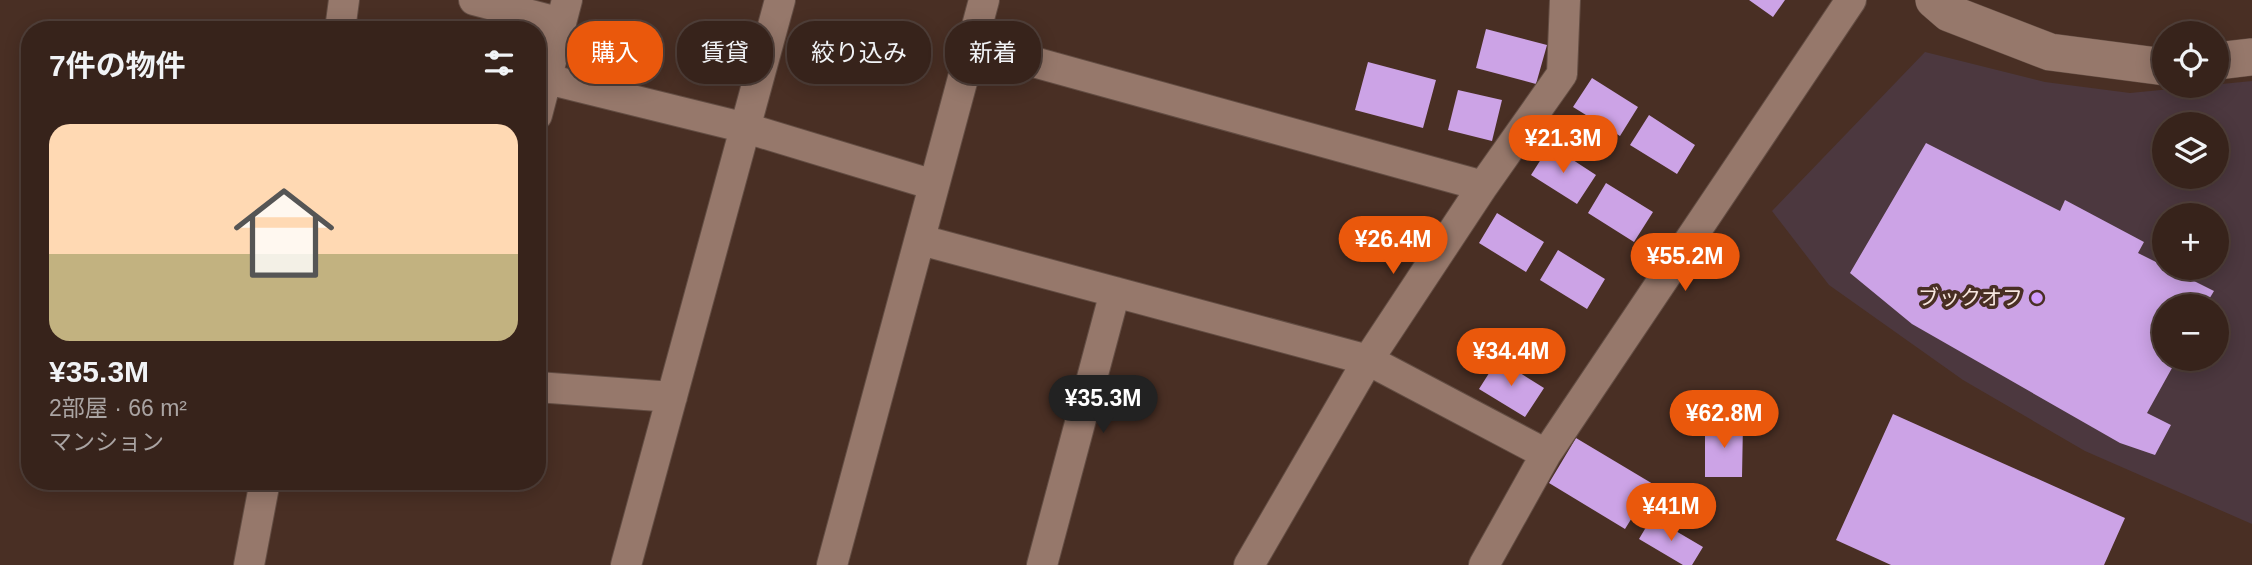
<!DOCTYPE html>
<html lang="ja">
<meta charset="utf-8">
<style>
:root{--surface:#37231b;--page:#422f28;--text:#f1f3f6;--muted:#aaa4a3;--line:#51403a;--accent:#ea580c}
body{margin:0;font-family:Helvetica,"Noto Sans JP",sans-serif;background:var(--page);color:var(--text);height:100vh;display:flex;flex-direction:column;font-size:26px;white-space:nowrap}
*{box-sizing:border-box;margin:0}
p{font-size:23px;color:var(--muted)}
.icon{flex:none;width:38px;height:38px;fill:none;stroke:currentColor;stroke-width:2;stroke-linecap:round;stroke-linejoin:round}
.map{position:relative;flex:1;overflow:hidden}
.drawer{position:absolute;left:21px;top:21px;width:525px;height:469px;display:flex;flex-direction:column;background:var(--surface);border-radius:28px;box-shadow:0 4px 18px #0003,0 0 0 2px var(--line)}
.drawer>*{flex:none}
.guide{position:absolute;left:567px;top:21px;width:665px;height:63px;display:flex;gap:14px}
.controls{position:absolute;left:2152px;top:21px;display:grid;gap:14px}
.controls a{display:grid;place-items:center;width:77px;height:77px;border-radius:50%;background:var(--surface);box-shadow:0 4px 18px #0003,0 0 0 2px var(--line);font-size:35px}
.price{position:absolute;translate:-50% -60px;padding:0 16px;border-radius:24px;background:var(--accent);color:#fff;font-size:23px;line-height:46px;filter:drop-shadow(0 2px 4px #0008)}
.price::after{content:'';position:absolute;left:50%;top:42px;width:21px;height:16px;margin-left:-10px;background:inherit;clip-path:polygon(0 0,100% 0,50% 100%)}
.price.current{background:#222;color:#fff}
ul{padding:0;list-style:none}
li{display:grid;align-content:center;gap:14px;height:371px;padding:0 28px}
li span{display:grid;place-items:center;height:217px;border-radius:21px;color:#555}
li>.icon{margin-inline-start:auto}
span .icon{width:126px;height:126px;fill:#fffc;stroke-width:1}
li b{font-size:30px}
h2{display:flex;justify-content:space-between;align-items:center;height:84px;padding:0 28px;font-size:30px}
.tag{padding:0 24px;border-radius:28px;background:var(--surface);box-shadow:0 4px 18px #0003,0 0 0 2px var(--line);font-size:24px;line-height:63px}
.tag.current{background:var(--accent);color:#fff}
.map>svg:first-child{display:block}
.commercial{fill:#4c383f;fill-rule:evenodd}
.building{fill:#cca3e6}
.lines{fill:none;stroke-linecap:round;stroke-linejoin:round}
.minor-casing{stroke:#634d43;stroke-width:32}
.tertiary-casing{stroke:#634d43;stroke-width:38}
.minor{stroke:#96786b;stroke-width:30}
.tertiary{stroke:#96786b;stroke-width:37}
.poi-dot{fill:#d19dfe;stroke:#492f24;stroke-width:2.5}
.labels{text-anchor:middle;stroke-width:7;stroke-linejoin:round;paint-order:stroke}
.poi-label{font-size:21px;fill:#f8e7e0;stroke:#492f24;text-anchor:end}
</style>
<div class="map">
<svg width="2252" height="565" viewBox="0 0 2252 565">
<rect width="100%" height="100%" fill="#492f24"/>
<!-- commercial -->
<path class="commercial" d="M 1925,52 L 2045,82 L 2130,93 L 2252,81 L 2252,524 L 2085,451 L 1963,380 L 1829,285 L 1772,211 ZM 2165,124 L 2217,124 L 2217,177 L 2165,177 ZM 2165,215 L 2217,215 L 2217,268 L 2165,268 ZM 2165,306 L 2217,306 L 2217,359 L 2165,359 Z"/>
<!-- building -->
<path class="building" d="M 1749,0 L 1785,0 L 1773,17 Z
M 1486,29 L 1547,45 L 1536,84 L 1476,68 Z
M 1368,62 L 1436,80 L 1423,128 L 1355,110 Z
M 1592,78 L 1638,107 L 1620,136 L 1573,107 Z
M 1458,90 L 1502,100 L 1492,141 L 1448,130 Z
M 1649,115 L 1695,145 L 1677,174 L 1630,145 Z
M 1926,143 L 2060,211 L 2065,200 L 2144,242 L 2138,253 L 2214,291 L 2205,306 L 2165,306 L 2165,359 L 2177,359 L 2147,413 L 2171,425 L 2155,455 L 2120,443 L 1912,324 L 1850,273 Z
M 1550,145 L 1596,175 L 1577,204 L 1531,175 Z
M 1606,183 L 1653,212 L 1634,242 L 1588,213 Z
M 1497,213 L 1544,242 L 1526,272 L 1479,243 Z
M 1558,250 L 1605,279 L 1587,309 L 1540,280 Z
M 1498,359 L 1544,388 L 1525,417 L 1479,389 Z
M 1893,414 L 2125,518 L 2104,565 L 1891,565 L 1836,540 Z
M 1705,423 L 1743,423 L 1742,477 L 1705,477 Z
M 1576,438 L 1653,484 L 1625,529 L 1549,483 Z
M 1652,517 L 1703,547 L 1692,565 L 1683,565 L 1639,539 Z"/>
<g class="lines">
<!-- minor casing -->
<g class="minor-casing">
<path id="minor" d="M 474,0 L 561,23
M 340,30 L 344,0
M 972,45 L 1483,186
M 547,79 L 746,128 L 934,185
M 537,115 L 567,0
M 921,240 L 1368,360 L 1546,454
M 537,387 L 672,397
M 249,565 L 265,481
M 626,565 L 780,0
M 832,565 L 984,0
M 1042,565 L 1115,292
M 1249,565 L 1368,360 L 1483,186 L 1562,74 L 1565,0
M 1484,565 L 1546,454 L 1851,0"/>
</g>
<!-- tertiary casing -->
<g class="tertiary-casing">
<path id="tertiary" d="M 1934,0 L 1949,13 L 2050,52 L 2165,67
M 2217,61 L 2252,57"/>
</g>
<!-- minor -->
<use href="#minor" class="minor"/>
<!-- tertiary -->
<use href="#tertiary" class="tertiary"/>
</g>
<!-- markers -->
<circle class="poi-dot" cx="2037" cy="298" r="7"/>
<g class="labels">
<!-- poi labels -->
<g class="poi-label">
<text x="2023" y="305">ブックオフ</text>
</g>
</g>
</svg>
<div class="controls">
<a><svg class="icon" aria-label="locate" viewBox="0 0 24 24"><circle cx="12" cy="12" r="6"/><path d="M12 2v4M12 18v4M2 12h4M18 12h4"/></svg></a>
<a><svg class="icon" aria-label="layers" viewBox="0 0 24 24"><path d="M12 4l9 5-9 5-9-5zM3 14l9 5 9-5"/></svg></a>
<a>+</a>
<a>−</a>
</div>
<b class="price" style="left:1563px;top:175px">¥21.3M</b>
<b class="price" style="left:1393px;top:276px">¥26.4M</b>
<b class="price" style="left:1685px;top:293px">¥55.2M</b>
<b class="price" style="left:1511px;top:388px">¥34.4M</b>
<b class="price current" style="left:1103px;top:435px">¥35.3M</b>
<b class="price" style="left:1724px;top:450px">¥62.8M</b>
<b class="price" style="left:1671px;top:543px">¥41M</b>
<div class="guide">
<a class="tag current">購入</a>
<a class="tag">賃貸</a>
<a class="tag">絞り込み</a>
<a class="tag">新着</a>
</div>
<section class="drawer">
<h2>7件の物件<svg class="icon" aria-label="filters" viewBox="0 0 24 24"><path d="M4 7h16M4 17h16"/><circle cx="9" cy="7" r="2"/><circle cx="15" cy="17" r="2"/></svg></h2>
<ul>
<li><span style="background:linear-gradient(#ffd9b3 60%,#c2b280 0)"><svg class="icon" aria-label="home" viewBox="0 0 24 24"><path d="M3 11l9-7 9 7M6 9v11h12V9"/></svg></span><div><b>¥35.3M</b><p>2部屋 · 66 m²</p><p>マンション</p></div></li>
</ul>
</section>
</div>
